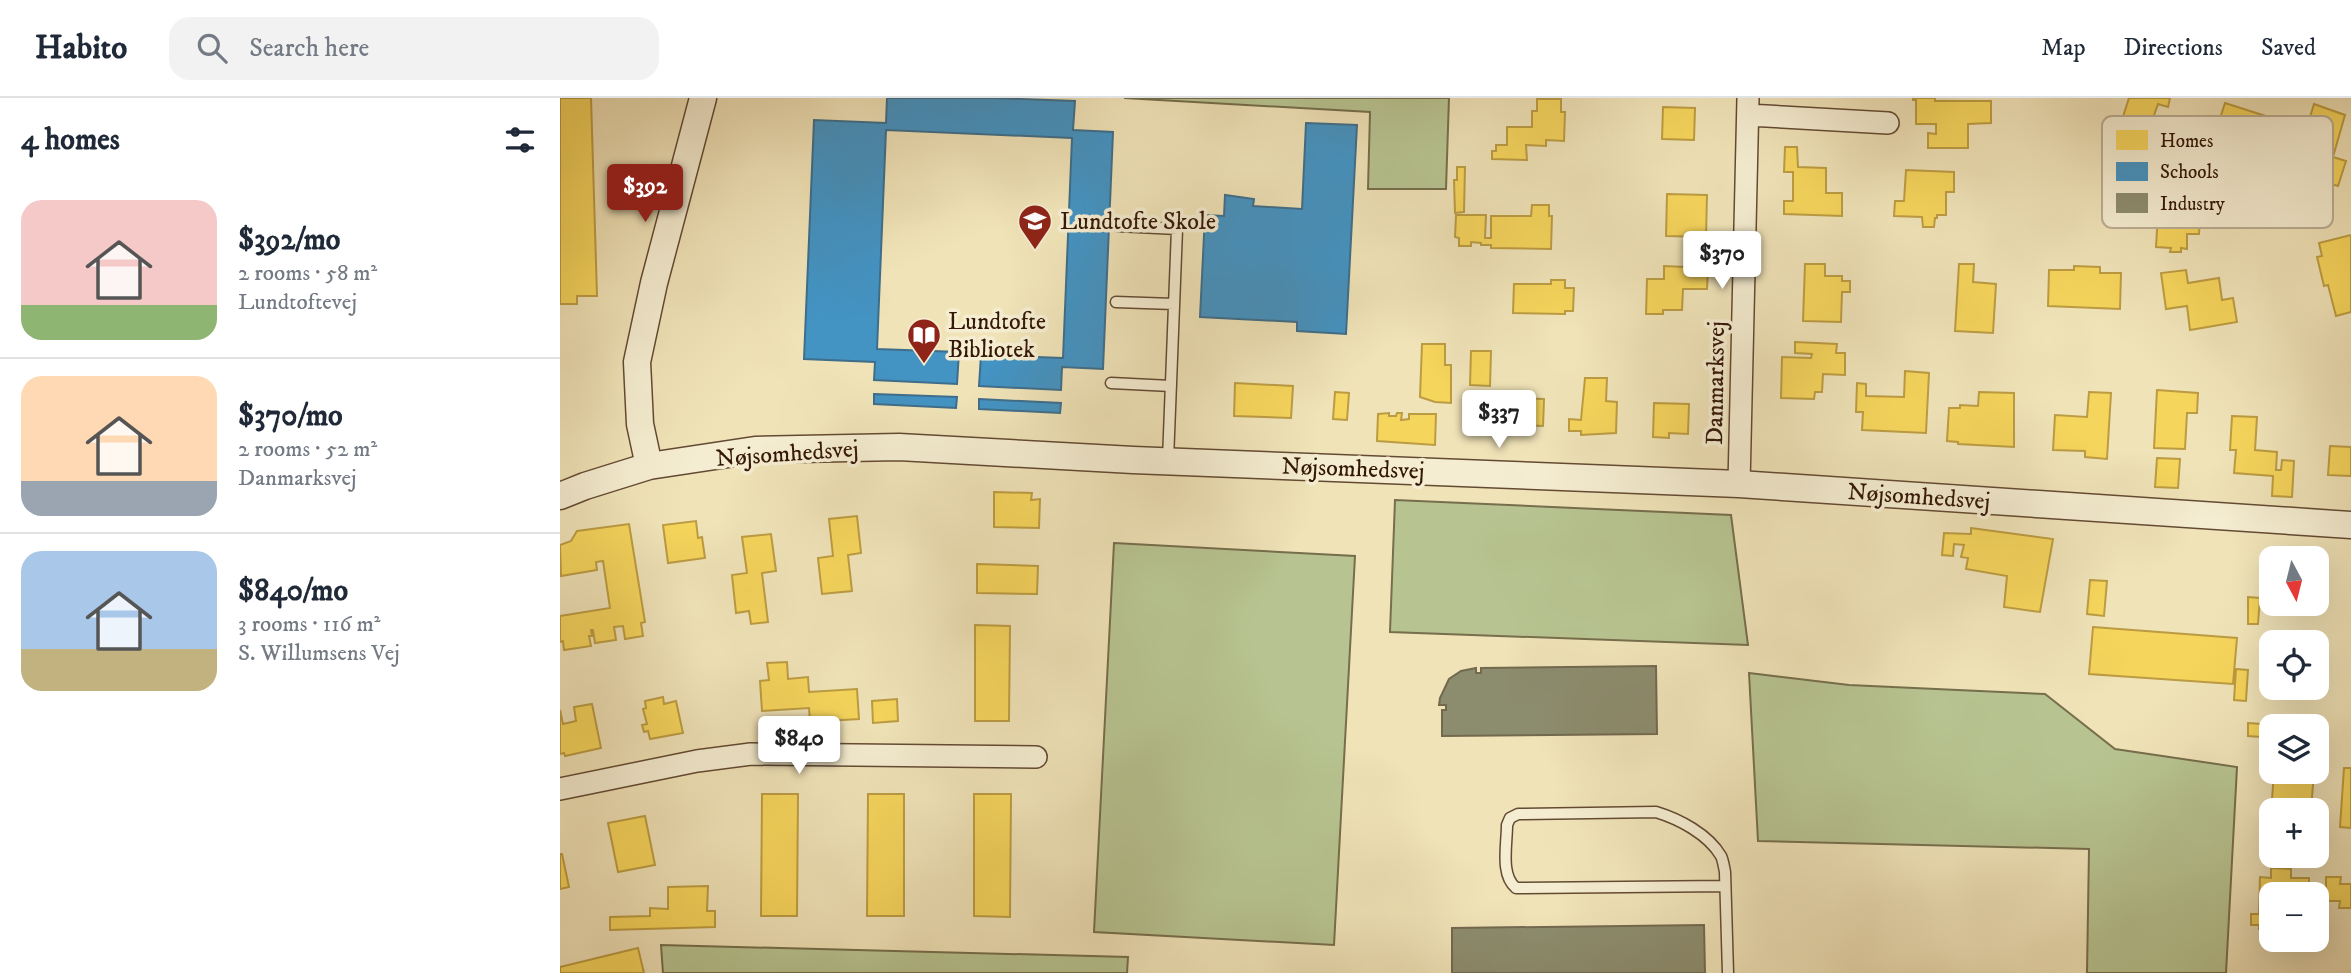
<!DOCTYPE html>
<meta charset="utf-8">
<style>
:root{--surface:#fff;--page:#f2f2f3;--text:#1f2937;--muted:#747a83;--line:#e0e1e3;--accent:#8f2418}
body{margin:0;font-family:"IM FELL DW Pica",serif;background:var(--page);color:var(--text);height:100vh;display:flex;flex-direction:column;font-size:26px;white-space:nowrap}
*{box-sizing:border-box;margin:0}
p{font-size:23px;color:var(--muted)}
.icon{flex:none;width:38px;height:38px;fill:none;stroke:currentColor;stroke-width:2;stroke-linecap:round;stroke-linejoin:round}
.map{position:relative;flex:1;overflow:hidden}
.panel{display:flex;flex-direction:column;background:var(--surface);width:560px}
.panel>*{flex:none}
.needle{width:46px;rotate:173deg}
.buttons{position:absolute;left:1699px;top:448px;display:grid;gap:14px}
.buttons a{display:grid;place-items:center;width:70px;height:70px;border-radius:14px;background:var(--surface);box-shadow:0 7px 28px #0002;font-size:35px}
.price{position:absolute;translate:-50% -60px;padding:0 16px;border-radius:7px;background:#fff;color:#222;font-size:23px;line-height:46px;filter:drop-shadow(0 2px 4px #0008)}
.price::after{content:'';position:absolute;left:50%;top:42px;width:21px;height:16px;margin-left:-10px;background:inherit;clip-path:polygon(0 0,100% 0,50% 100%)}
.price.current{background:var(--accent);color:#fff}
ul{padding:0;list-style:none}
li{display:flex;align-items:center;gap:21px;height:175px;padding:0 21px}
li+li{border-top:2px solid var(--line)}
li span{display:grid;place-items:center;flex:none;width:196px;height:140px;border-radius:21px;color:#555}
li>.icon{margin-inline-start:auto}
span .icon{width:84px;height:84px;fill:#fffc;stroke-width:1}
li b{font-size:30px}
h2{display:flex;justify-content:space-between;align-items:center;height:84px;padding:0 21px;font-size:30px}
header{display:flex;align-items:center;gap:42px;box-sizing:border-box;height:98px;padding:0 35px;background:var(--surface);border-bottom:2px solid var(--line)}
header strong{font-size:33px}
nav{display:flex;gap:38px;margin-inline-start:auto;font-size:24px}
.search{width:490px;height:63px;background:var(--page);display:flex;align-items:center;gap:18px;box-sizing:border-box;padding:0 24px;border-radius:21px;color:var(--muted);font-size:26px}
main{display:flex;flex:1;min-height:0}
.map>svg:first-child{display:block}
.green{fill:#b7c491;stroke:#766e4c;stroke-width:2}
.homes{fill:#f6d55c;stroke:#bc9c42;stroke-width:2}
.schools{fill:#4393c3;stroke:#3e6e8b;stroke-width:2}
.industry{fill:#8c8c6e;stroke:#72694f;stroke-width:2}
.lines{fill:none;stroke-linecap:round;stroke-linejoin:round}
.service-casing{stroke:#634a33;stroke-width:13}
.minor-casing{stroke:#634a33;stroke-width:24}
.tertiary-casing{stroke:#634a33;stroke-width:29}
.service{stroke:#f5edd1;stroke-width:10}
.minor{stroke:#f5edd1;stroke-width:21}
.tertiary{stroke:#f5edd1;stroke-width:26}
.labels{text-anchor:middle;stroke-width:7;stroke-linejoin:round;paint-order:stroke}
.poi-label{font-size:24px;fill:#341707;stroke:#f5edd1;text-anchor:start}
.street-label{font-size:24px;fill:#341707;stroke:#f5edd1}
.key{fill:#f5edd1;stroke:#bbad94;stroke-width:2}
.key-label{font-size:19px;fill:#341707}
</style>
<header>
<strong>Habito</strong>
<div class="search"><svg class="icon" aria-label="search" viewBox="0 0 24 24"><circle cx="10" cy="10" r="6"/><path d="M15 15l6 6"/></svg>Search here</div>
<nav><a>Map</a><a>Directions</a><a>Saved</a></nav>
</header>
<main>
<section class="panel">
<h2>4 homes<svg class="icon" aria-label="filters" viewBox="0 0 24 24"><path d="M4 7h16M4 17h16"/><circle cx="9" cy="7" r="2"/><circle cx="15" cy="17" r="2"/></svg></h2>
<ul>
<li><span style="background:linear-gradient(#f6c9c9 75%,#8fb573 0)"><svg class="icon" aria-label="home" viewBox="0 0 24 24"><path d="M3 11l9-7 9 7M6 9v11h12V9"/></svg></span><div><b>$392/mo</b><p>2 rooms · 58 m²</p><p>Lundtoftevej</p></div></li>
<li><span style="background:linear-gradient(#ffd9b3 75%,#9aa5b1 0)"><svg class="icon" aria-label="home" viewBox="0 0 24 24"><path d="M3 11l9-7 9 7M6 9v11h12V9"/></svg></span><div><b>$370/mo</b><p>2 rooms · 52 m²</p><p>Danmarksvej</p></div></li>
<li><span style="background:linear-gradient(#a9c7e8 70%,#c2b280 0)"><svg class="icon" aria-label="home" viewBox="0 0 24 24"><path d="M3 11l9-7 9 7M6 9v11h12V9"/></svg></span><div><b>$840/mo</b><p>3 rooms · 116 m²</p><p>S. Willumsens Vej</p></div></li>
</ul>
</section>
<div class="map">
<svg width="1791" height="875" viewBox="0 0 1791 875">
<rect width="100%" height="100%" fill="#f0e3b8"/>
<filter id="stains"><feTurbulence type="fractalNoise" baseFrequency=".00286" numOctaves="4"/><feColorMatrix values="0 0 0 0 .2 0 0 0 0 .09 0 0 0 0 .02 0 0 0 .5 -.17"/></filter>
<radialGradient id="worn" r=".72"><stop offset=".6" stop-color="#630" stop-opacity="0"/><stop offset="1" stop-color="#630" stop-opacity=".3"/></radialGradient>
<!-- green -->
<path class="green" d="M 564,0 L 889,0 L 886,91 L 808,91 L 810,14 Z
M 835,402 L 1171,417 L 1188,547 L 830,534 Z
M 554,445 L 795,458 L 774,847 L 534,834 Z
M 1189,575 L 1289,587 L 1485,596 L 1555,651 L 1677,669 L 1666,875 L 1527,875 L 1529,751 L 1198,743 Z
M 101,847 L 568,859 L 567,875 L 103,875 Z"/>
<!-- homes -->
<path class="homes" d="M 0,0 L 31,0 L 37,198 L 17,198 L 17,206 L 0,206 Z
M 1353,0 L 1375,0 L 1375,3 L 1431,3 L 1431,25 L 1408,26 L 1408,50 L 1368,50 L 1368,35 L 1376,36 L 1376,26 L 1356,26 L 1356,2 L 1353,2 Z
M 1569,0 L 1610,0 L 1608,9 L 1598,6 L 1586,40 L 1559,31 Z
M 977,1 L 1001,1 L 1001,14 L 1005,14 L 1004,43 L 986,42 L 986,48 L 966,47 L 967,62 L 932,61 L 932,53 L 936,53 L 936,47 L 947,47 L 947,29 L 972,29 L 972,13 L 977,13 Z
M 1665,5 L 1718,22 L 1710,49 L 1717,52 L 1712,67 L 1684,58 L 1687,49 L 1654,39 Z
M 1754,6 L 1785,17 L 1773,59 L 1786,63 L 1778,88 L 1761,83 L 1756,97 L 1731,89 L 1736,75 L 1733,74 Z
M 1103,9 L 1135,10 L 1134,42 L 1102,41 Z
M 1225,49 L 1237,49 L 1238,69 L 1266,70 L 1266,95 L 1282,95 L 1282,118 L 1224,116 L 1224,103 L 1233,103 L 1233,74 L 1224,74 Z
M 897,69 L 905,69 L 904,114 L 895,115 L 894,82 L 897,82 Z
M 1346,72 L 1394,74 L 1394,94 L 1386,94 L 1386,117 L 1377,117 L 1377,120 L 1375,120 L 1374,129 L 1363,129 L 1362,119 L 1334,118 L 1335,103 L 1344,103 Z
M 1107,96 L 1147,97 L 1146,139 L 1106,138 Z
M 1626,105 L 1641,106 L 1639,136 L 1627,136 L 1627,151 L 1621,150 L 1621,154 L 1610,154 L 1611,150 L 1596,149 L 1598,115 L 1625,117 Z
M 972,107 L 989,107 L 989,118 L 992,118 L 991,151 L 931,150 L 931,147 L 921,147 L 921,145 L 911,144 L 911,148 L 899,148 L 899,140 L 895,139 L 896,117 L 926,117 L 925,140 L 931,140 L 931,118 L 971,118 Z
M 1791,137 L 1791,214 L 1776,218 L 1768,187 L 1764,188 L 1757,159 L 1762,158 L 1759,145 Z
M 1245,166 L 1265,166 L 1265,178 L 1282,178 L 1282,183 L 1290,183 L 1290,194 L 1282,194 L 1281,224 L 1243,223 Z
M 1399,166 L 1414,166 L 1413,184 L 1436,186 L 1433,235 L 1395,233 Z
M 1104,168 L 1148,170 L 1147,191 L 1123,191 L 1122,212 L 1103,212 L 1103,216 L 1086,216 L 1087,181 L 1104,181 Z
M 1514,168 L 1540,169 L 1540,175 L 1561,175 L 1560,211 L 1488,208 L 1489,172 L 1514,172 Z
M 1626,172 L 1628,185 L 1659,180 L 1662,202 L 1673,200 L 1677,224 L 1630,232 L 1627,208 L 1606,211 L 1601,175 Z
M 991,182 L 1005,182 L 1005,190 L 1014,190 L 1013,213 L 1005,213 L 1005,216 L 953,215 L 954,186 L 991,186 Z
M 1235,244 L 1277,246 L 1276,255 L 1285,255 L 1285,277 L 1263,276 L 1262,294 L 1255,294 L 1254,301 L 1221,300 L 1222,259 L 1251,260 L 1252,256 L 1235,255 Z
M 862,246 L 885,246 L 885,267 L 891,267 L 891,305 L 875,304 L 860,299 Z
M 911,253 L 931,253 L 930,288 L 910,287 Z
M 1345,273 L 1369,275 L 1366,335 L 1302,332 L 1303,314 L 1296,314 L 1297,285 L 1306,286 L 1306,298 L 1344,299 Z
M 1025,280 L 1047,280 L 1046,303 L 1057,304 L 1056,335 L 1021,337 L 1021,333 L 1009,333 L 1009,321 L 1021,322 Z
M 675,285 L 733,288 L 731,320 L 674,318 Z
M 1597,292 L 1638,295 L 1637,315 L 1627,315 L 1625,351 L 1594,350 Z
M 775,294 L 789,295 L 787,322 L 773,321 Z
M 1419,294 L 1454,295 L 1454,349 L 1398,346 L 1398,344 L 1387,343 L 1389,310 L 1400,310 L 1400,307 L 1418,308 Z
M 1529,294 L 1551,295 L 1547,361 L 1525,359 L 1525,353 L 1493,352 L 1495,317 L 1527,319 Z
M 949,300 L 984,301 L 983,328 L 964,327 L 964,335 L 948,335 L 949,322 L 939,322 L 939,310 L 949,311 Z
M 1094,305 L 1129,306 L 1128,336 L 1109,335 L 1109,340 L 1093,339 Z
M 829,315 L 829,318 L 836,318 L 837,315 L 842,315 L 841,322 L 849,321 L 849,316 L 876,316 L 875,347 L 817,343 L 818,316 Z
M 1672,318 L 1697,319 L 1695,352 L 1717,354 L 1716,372 L 1721,372 L 1722,362 L 1734,363 L 1732,399 L 1712,398 L 1713,378 L 1674,375 L 1676,352 L 1670,352 Z
M 1770,348 L 1791,349 L 1791,378 L 1768,377 Z
M 1597,360 L 1620,361 L 1618,390 L 1595,389 Z
M 434,394 L 472,395 L 471,402 L 480,401 L 479,430 L 434,429 Z
M 297,418 L 301,455 L 288,457 L 292,493 L 262,496 L 258,460 L 273,458 L 269,421 Z
M 136,423 L 138,440 L 142,439 L 145,460 L 108,465 L 103,427 Z
M 69,426 L 85,524 L 81,525 L 83,538 L 65,541 L 63,528 L 54,529 L 56,542 L 35,545 L 33,532 L 31,532 L 32,538 L 29,538 L 31,548 L 4,552 L 3,543 L 0,544 L 0,518 L 50,510 L 43,463 L 36,464 L 37,472 L 1,478 L 0,447 L 11,443 L 17,433 Z
M 1411,430 L 1493,441 L 1480,514 L 1444,509 L 1447,478 L 1406,471 L 1408,460 L 1401,459 L 1404,447 L 1394,446 L 1393,458 L 1382,457 L 1384,435 L 1411,436 Z
M 211,436 L 216,473 L 202,475 L 208,524 L 191,526 L 189,513 L 176,515 L 172,477 L 187,475 L 182,439 Z
M 417,466 L 478,468 L 477,496 L 417,495 Z
M 1707,477 L 1712,477 L 1712,506 L 1748,506 L 1748,513 L 1705,511 Z
M 1530,482 L 1547,483 L 1544,518 L 1527,516 Z
M 1688,499 L 1700,500 L 1698,526 L 1688,526 Z
M 415,527 L 450,528 L 449,623 L 415,623 Z
M 1533,529 L 1677,540 L 1673,586 L 1529,576 Z
M 227,564 L 228,581 L 248,579 L 249,594 L 297,591 L 299,621 L 250,624 L 249,610 L 202,613 L 200,583 L 209,582 L 207,565 Z
M 1676,571 L 1688,572 L 1686,603 L 1674,602 Z
M 103,599 L 104,606 L 116,603 L 123,635 L 90,641 L 88,633 L 84,634 L 82,627 L 87,626 L 83,611 L 86,610 L 85,603 Z
M 337,601 L 338,623 L 313,625 L 312,603 Z
M 32,606 L 41,650 L 5,658 L 4,655 L 0,656 L 0,612 L 3,626 L 16,623 L 14,609 Z
M 1688,625 L 1701,626 L 1701,639 L 1688,638 Z
M 1784,670 L 1791,670 L 1791,730 L 1780,729 Z
M 1714,674 L 1754,674 L 1751,712 L 1712,712 L 1712,729 L 1710,729 Z
M 202,696 L 238,696 L 237,818 L 201,818 Z
M 308,696 L 344,696 L 344,818 L 307,818 Z
M 414,696 L 451,696 L 450,819 L 414,818 Z
M 85,718 L 95,767 L 58,774 L 48,725 Z
M 0,756 L 2,756 L 9,789 L 0,791 Z
M 1711,770 L 1731,771 L 1731,780 L 1749,780 L 1749,796 L 1712,796 L 1712,831 L 1699,831 L 1699,827 L 1691,827 L 1691,816 L 1699,816 L 1700,779 L 1711,780 Z
M 1766,779 L 1781,779 L 1780,786 L 1791,786 L 1791,810 L 1779,810 L 1780,803 L 1766,803 Z
M 148,788 L 147,813 L 155,813 L 155,829 L 50,832 L 50,819 L 90,818 L 90,810 L 108,811 L 108,789 Z
M 78,850 L 84,875 L 0,875 L 0,869 Z"/>
<!-- schools -->
<path class="schools" d="M 327,0 L 433,0 L 515,3 L 513,32 L 553,34 L 543,271 L 502,269 L 501,292 L 419,288 L 421,257 L 503,260 L 512,40 L 326,32 L 317,251 L 399,254 L 397,286 L 314,282 L 315,264 L 244,261 L 254,22 L 326,25 Z
M 746,25 L 797,27 L 786,236 L 737,233 L 737,224 L 640,219 L 645,117 L 664,118 L 665,97 L 694,101 L 693,108 L 742,111 Z
M 314,296 L 397,299 L 396,310 L 314,306 Z
M 419,301 L 501,305 L 500,315 L 419,311 Z"/>
<!-- industry -->
<path class="industry" d="M 1096,568 L 1097,636 L 882,638 L 882,612 L 886,612 L 886,607 L 879,607 L 880,600 L 889,581 L 901,573 L 916,570 L 916,575 L 921,575 L 921,570 Z
M 1144,827 L 1145,875 L 892,875 L 892,830 Z"/>
<g class="lines">
<!-- service casing -->
<g class="service-casing">
<path id="service" d="M 557,128 L 617,131 L 608,362
M 556,204 L 614,206
M 551,285 L 611,288
M 1165,788 L 956,790 C 940,777 947,747 947,727 L 950,720 L 958,716 L 1096,714 C 1119,721 1148,736 1161,758 C 1163,762 1164,769 1165,774 L 1168,875"/>
</g>
<!-- minor casing -->
<g class="minor-casing">
<path id="minor" d="M 1188,17 L 1328,25
M 1179,386 L 1188,0
M 0,691 L 137,663 L 191,656 L 476,659"/>
</g>
<!-- tertiary casing -->
<g class="tertiary-casing">
<path id="tertiary" d="M 89,368 L 80,326 L 77,264 L 94,185 L 143,0
M 0,398 L 25,388 L 89,368 L 195,352 L 339,349 L 573,362 L 1179,386 L 1791,427"/>
</g>
<!-- service -->
<use href="#service" class="service"/>
<!-- minor -->
<use href="#minor" class="minor"/>
<!-- tertiary -->
<use href="#tertiary" class="tertiary"/>
</g>
<!-- icons -->
<defs>
<g id="school-pin" transform="scale(1.75)"><path d="M0 17L-7.5 6A9.5 9.5 0 1 1 7.5 6Z" fill="#8f2418" stroke="#f5edd1"/><path d="M0-5L7-2L0 1L-7-2ZM-4 1L0 2.5L4 1V4Q0 6-4 4Z" fill="#fff"/></g>
<g id="library-pin" transform="scale(1.75)"><path d="M0 17L-7.5 6A9.5 9.5 0 1 1 7.5 6Z" fill="#8f2418" stroke="#f5edd1"/><path d="M-6-4Q-3-5.5-.7-3.5V5Q-3 3-6 4ZM6-4Q3-5.5 .7-3.5V5Q3 3 6 4Z" fill="#fff"/></g>
</defs>
<g fill-rule="evenodd">
<use href="#school-pin" x="475" y="123"/>
<use href="#library-pin" x="364" y="237"/>
</g>
<g class="labels">
<!-- poi labels -->
<g class="poi-label">
<text x="500" y="131">Lundtofte Skole</text>
<text x="388" y="231">Lundtofte<tspan x="388" dy="28">Bibliotek</tspan></text>
</g>
<!-- street labels -->
<g class="street-label">
<text transform="translate(1155 285) rotate(-89)" y="8">Danmarksvej</text>
<text transform="translate(227 355) rotate(-4)" y="8">Nøjsomhedsvej</text>
<text transform="translate(793 370) rotate(2)" y="8">Nøjsomhedsvej</text>
<text transform="translate(1359 398) rotate(4)" y="8">Nøjsomhedsvej</text>
</g>
</g>
<!-- legend -->
<rect x="1542" y="18" width="231" height="112" rx="10" class="key"/>
<rect x="1556" y="32" width="32" height="20" fill="#f6d55c"/>
<rect x="1556" y="64" width="32" height="19" fill="#4393c3"/>
<rect x="1556" y="95" width="32" height="20" fill="#8c8c6e"/>
<g class="key-label">
<text x="1600" y="49">Homes</text>
<text x="1600" y="80">Schools</text>
<text x="1600" y="112">Industry</text>
</g>
<rect width="100%" height="100%" filter="url(#stains)"/>
<rect width="100%" height="100%" fill="url(#worn)"/>
</svg>
<div class="buttons">
<a><svg class="needle" viewBox="-14 -14 28 28"><path d="M0-13l5 13h-10z" fill="#e53935"/><path d="M0 13l5-13h-10z" fill="#747a83"/></svg></a>
<a><svg class="icon" aria-label="locate" viewBox="0 0 24 24"><circle cx="12" cy="12" r="6"/><path d="M12 2v4M12 18v4M2 12h4M18 12h4"/></svg></a>
<a><svg class="icon" aria-label="layers" viewBox="0 0 24 24"><path d="M12 4l9 5-9 5-9-5zM3 14l9 5 9-5"/></svg></a>
<a>+</a>
<a>−</a>
</div>
<b class="price current" style="left:85px;top:126px">$392</b>
<b class="price" style="left:1162px;top:193px">$370</b>
<b class="price" style="left:939px;top:352px">$337</b>
<b class="price" style="left:239px;top:678px">$840</b>
</div>
</main>
